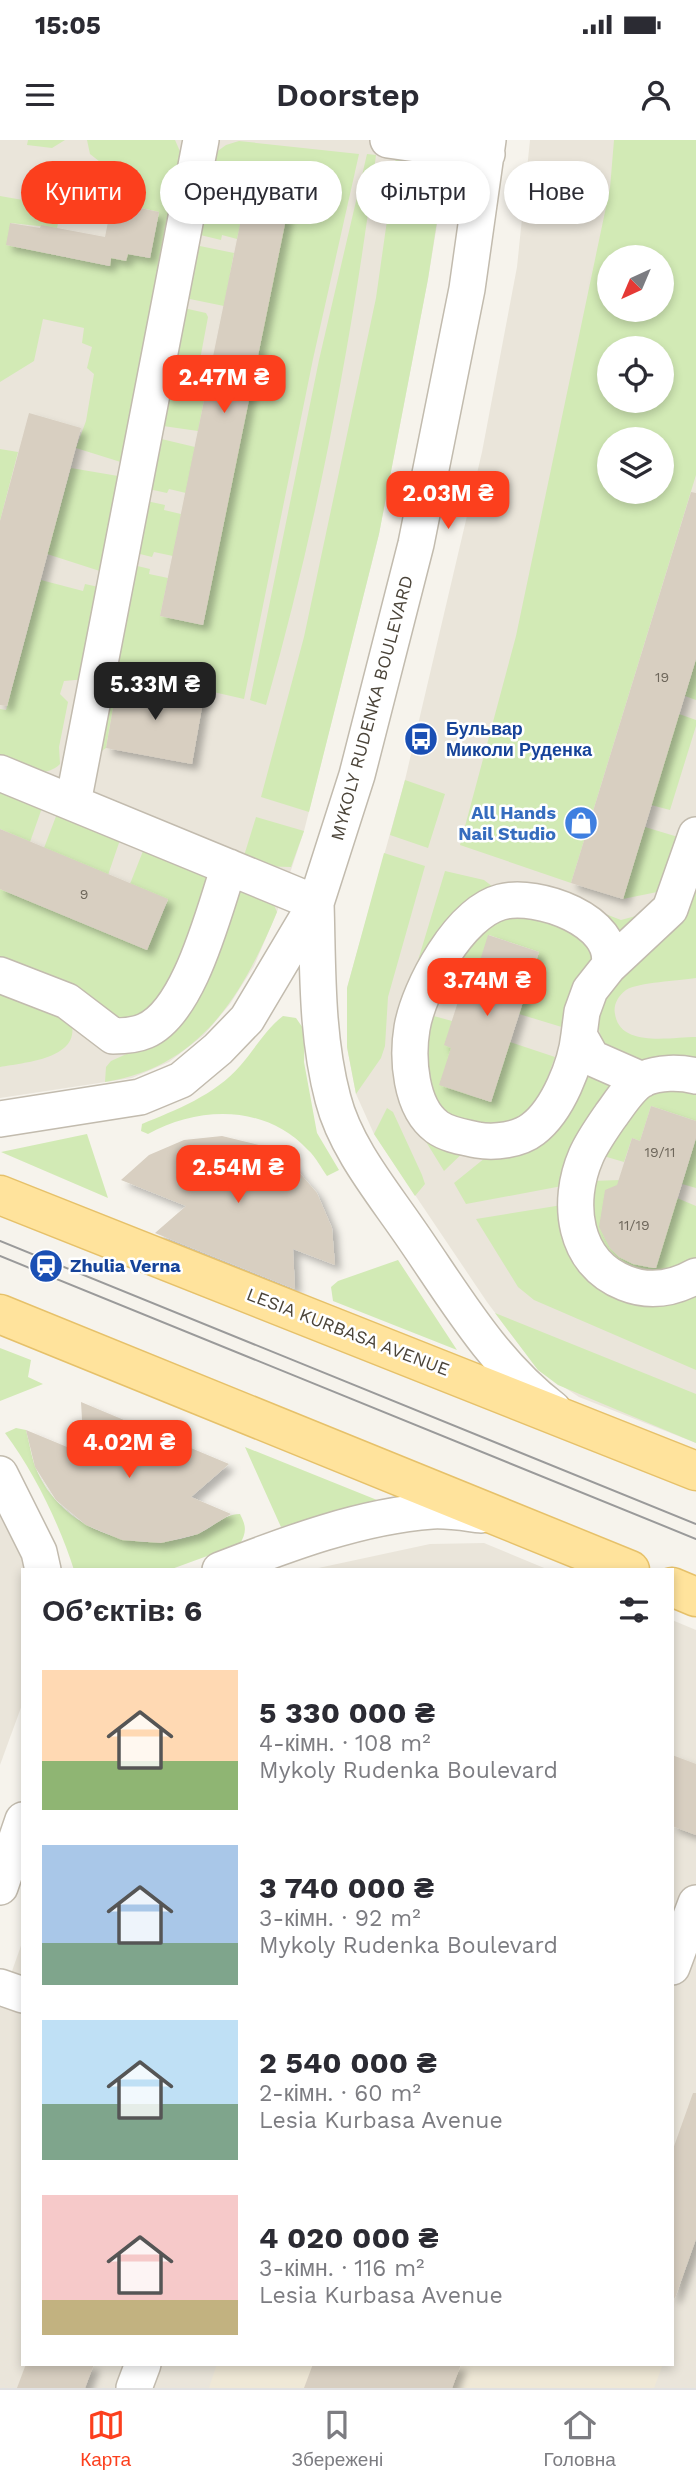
<!DOCTYPE html>
<html lang="uk">
<meta charset="utf-8">
<style>
:root{--surface:#fff;--page:#f2f2f3;--text:#2b2b33;--muted:#7c7c81;--line:#e1e1e2;--accent:#fc3f1d}
body{margin:0;font-family:"Work Sans",sans-serif;background:var(--page);color:var(--text);height:100vh;display:flex;flex-direction:column;font-size:26px;white-space:nowrap}
*{box-sizing:border-box;margin:0}
p{font-size:23px;color:var(--muted)}
.icon{flex:none;width:38px;height:38px;fill:none;stroke:currentColor;stroke-width:2;stroke-linecap:round;stroke-linejoin:round}
.map{position:relative;flex:1;overflow:hidden}
.details{position:absolute;left:21px;top:1428px;width:653px;height:798px;display:flex;flex-direction:column;background:var(--surface);border-radius:0px;box-shadow:0 4px 10px #0003}
.details>*{flex:none}
.hud{position:absolute;left:21px;top:21px;width:654px;height:63px;display:flex;gap:14px}
.needle{width:46px;rotate:224deg}
.controls{position:absolute;left:597px;top:105px;display:grid;gap:14px}
.controls a{display:grid;place-items:center;width:77px;height:77px;border-radius:50%;background:var(--surface);box-shadow:0 4px 10px #0003;font-size:35px}
.price{position:absolute;translate:-50% -60px;padding:0 16px;border-radius:14px;background:var(--accent);color:#fff;font-size:23px;line-height:46px;filter:drop-shadow(0 2px 4px #0008)}
.price::after{content:'';position:absolute;left:50%;top:42px;width:21px;height:16px;margin-left:-10px;background:inherit;clip-path:polygon(0 0,100% 0,50% 100%)}
.price.on{background:#222;color:#fff}
ul{padding:0;list-style:none}
li{display:flex;align-items:center;gap:21px;height:175px;padding:0 21px}
li span{display:grid;place-items:center;flex:none;width:196px;height:140px;border-radius:0px;color:#555}
li>.icon{margin-inline-start:auto}
span .icon{width:84px;height:84px;fill:#fffc;stroke-width:1}
li b{font-size:30px}
h2{display:flex;justify-content:space-between;align-items:center;height:84px;padding:0 21px;font-size:30px}
.pill{padding:0 24px;border-radius:32px;background:var(--surface);box-shadow:0 4px 10px #0003;font-size:24px;line-height:63px}
.pill.on{background:var(--accent);color:#fff}
.status{display:flex;justify-content:space-between;align-items:center;height:49px;padding:0 35px;background:var(--surface);direction:ltr}
.status svg{height:19px;fill:currentColor}
header{display:flex;justify-content:space-between;align-items:center;height:91px;padding:0 21px;background:var(--surface);font-size:32px;font-weight:600}
.dock{display:flex;justify-content:space-around;align-items:center;height:98px;border-top:2px solid var(--line);background:var(--surface);font-size:19px;color:var(--muted)}
.dock a{display:grid;justify-items:center;gap:4px}
.dock .on{color:var(--accent)}
.map>svg:first-child{display:block}
.residential{fill:#eae5da;fill-rule:evenodd}
.education{fill:#efe8d6}
.green{fill:#d2eab5;fill-rule:evenodd}
.building{fill:#d8cfc1;filter:url(#shadow)}
.lines{fill:none;stroke-linecap:round;stroke-linejoin:round}
.minor-casing{stroke:#c2bbae;stroke-width:38}
.major-casing{stroke:#e6c16a;stroke-width:41}
.minor{stroke:#fff;stroke-width:35}
.major{stroke:#ffe39c;stroke-width:38}
.tram{stroke:#9a9a9a;stroke-width:2}
.labels{text-anchor:middle;stroke-width:5;stroke-linejoin:round;paint-order:stroke}
.number-label{font-size:14px;fill:#6e675b}
.street-label{font-size:18px;fill:#4b4439;stroke:#fff}
.transit-label{font-size:18px;font-weight:bold;fill:#164399;stroke:#fff;text-anchor:start}
.shop-label{font-size:18px;font-weight:bold;fill:#366cbe;stroke:#fff;text-anchor:end}
</style>
<div class="status"><b>15:05</b><svg viewBox="0 0 49 12"><path d="M0 12V9h3v3zM5 12V6h3v6zM10 12V3h3v9zM15 12V0h3v12zM26 1h20v11H26zM47 4h2v5h-2z"/></svg></div>
<header><svg class="icon" aria-label="menu" viewBox="0 0 24 24"><path d="M4 6h16M4 12h16M4 18h16"/></svg>Doorstep<svg class="icon" aria-label="person" viewBox="0 0 24 24"><circle cx="12" cy="8" r="4"/><path d="M4 21q1-7 8-7t8 7"/></svg></header>
<div class="map">
<svg width="696" height="2248" viewBox="0 0 696 2248">
<defs>
<filter id="shadow"><feDropShadow dx="6" dy="6" stdDeviation="3.5" flood-color="#0004"/></filter>
</defs>
<rect width="100%" height="100%" fill="#f6f3ec"/>
<!-- residential -->
<path class="residential" d="M 0,0 L 451,0 L 428,139 L 379,394 L 304,691 L 277,772 L 254,826 L 230,864 L 204,895 L 169,922 L 132,938 L 0,958 Z
M 530,0 L 696,0 L 696,1303 L 579,1257 L 538,1230 L 487,1162 L 374,994 L 356,954 L 347,907 L 347,848 L 405,640 L 482,312 L 517,127 ZM 609,117 L 662,117 L 662,170 L 609,170 ZM 609,208 L 662,208 L 662,261 L 609,261 ZM 609,299 L 662,299 L 662,352 L 609,352 Z
M 0,1374 L 21,1406 L 27,1430 L 23,1430 L 23,1562 L 0,1625 Z
M 484,1403 L 549,1430 L 309,1430 L 430,1404 Z
M 672,1480 L 696,1490 L 696,2248 L 0,2248 L 0,1865 L 23,1800 L 23,2224 L 672,2224 Z"/>
<!-- education -->
<path class="education" d="M 217,2224 L 663,2224 L 654,2248 L 209,2248 Z"/>
<!-- green -->
<path class="green" d="M 28,0 L 65,0 L 52,8 L 27,5 Z
M 87,0 L 175,0 L 182,16 L 127,324 L 76,308 L 86,281 L 94,234 L 87,228 L 92,207 L 82,203 L 84,188 L 43,179 L 34,221 L 0,242 L 0,56 L 34,62 L 36,52 L 64,56 L 57,88 L 11,83 L 7,105 L 109,126 L 111,118 L 128,114 L 150,118 L 159,72 L 105,60 L 109,29 L 90,14 Z
M 614,0 L 696,0 L 696,335 L 571,743 L 460,705 L 516,496 L 610,48 ZM 662,117 L 662,170 L 609,170 L 609,117 ZM 662,208 L 662,261 L 609,261 L 609,208 ZM 609,299 L 662,299 L 662,352 L 609,352 Z
M 239,1 L 359,14 L 313,219 L 244,559 L 209,551 L 204,556 L 118,540 L 106,608 L 93,617 L 129,424 L 150,429 L 149,434 L 168,438 L 160,476 L 203,485 L 286,74 L 245,65 L 237,99 L 222,95 L 221,100 L 192,93 L 215,13 L 226,5 Z
M 367,14 L 376,15 C 352,200 317,386 266,565 L 250,560 L 319,220 Z
M 396,17 L 446,23 L 428,139 L 379,394 L 309,672 L 261,657 L 304,497 L 376,158 Z
M 190,104 L 234,113 L 224,166 L 180,157 Z
M 179,167 L 206,173 L 208,177 L 199,225 L 193,228 L 168,223 Z
M 166,233 L 192,238 L 192,241 L 207,245 L 198,291 L 156,285 Z
M 153,297 L 195,307 L 186,353 L 169,349 L 167,353 L 144,348 Z
M 0,309 L 18,312 L 0,381 Z
M 71,328 L 124,337 L 106,433 L 47,414 Z
M 142,360 L 165,365 L 164,370 L 181,374 L 173,416 L 154,412 L 152,417 L 132,412 Z
M 41,440 L 83,451 L 85,444 L 103,448 L 86,539 L 64,541 L 60,554 L 68,562 L 59,607 L 60,624 C 42,641 20,628 0,621 L 0,569 L 6,570 Z
M 696,519 L 696,560 L 685,556 Z
M 679,574 L 696,580 L 696,586 L 670,670 L 651,665 Z
M 405,640 L 445,654 L 428,708 L 390,695 Z
M 0,647 L 43,665 L 30,702 L 0,689 Z
M 58,671 L 121,697 L 108,735 L 44,708 Z
M 256,677 L 304,691 L 291,727 L 257,726 L 243,719 Z
M 645,687 L 678,697 L 662,751 L 623,759 Z
M 145,706 L 217,735 L 169,855 L 128,888 L 0,825 L 0,749 L 147,810 L 168,760 L 130,744 Z
M 384,713 L 425,726 L 388,857 L 385,906 L 381,918 L 356,954 L 347,907 L 347,848 Z
M 445,731 L 484,740 L 497,750 L 413,837 Z
M 234,743 L 273,763 L 277,772 C 243,854 201,927 105,942 L 106,927 L 111,921 L 142,907 Z
M 696,749 L 696,838 C 678,841 639,842 626,850 C 618,856 613,865 615,874 C 620,908 671,897 696,897 L 696,924 L 655,926 L 607,910 C 566,838 682,809 696,749 Z
M 595,770 L 621,780 L 654,771 L 619,799 Z
M 519,773 L 585,795 L 596,819 L 565,888 L 519,874 L 539,812 L 489,795 L 477,830 L 468,828 L 460,854 L 440,847 L 476,791 Z
M 0,844 L 70,878 C 85,918 28,922 0,927 Z
M 430,875 L 452,881 L 451,908 L 467,954 L 491,962 L 510,902 L 555,917 L 539,960 L 521,982 L 472,986 L 438,969 L 424,919 Z
M 283,876 L 296,878 L 305,891 L 304,922 L 317,993 L 339,1030 L 327,1036 C 321,1028 316,1017 308,1010 C 265,964 199,966 148,994 L 141,991 L 142,984 C 176,970 215,955 240,926 C 255,909 265,890 283,876 Z
M 589,934 L 610,945 L 612,956 L 562,1046 L 466,1064 L 454,1043 Z
M 655,950 L 696,951 L 696,981 L 651,966 L 640,1001 L 632,998 L 624,1022 L 600,1015 L 638,963 Z
M 387,968 L 393,972 L 422,1035 L 425,1044 L 415,1056 L 374,994 Z
M 420,992 L 470,1006 L 444,1031 Z
M 87,994 L 108,1058 L 1,1012 Z
M 696,998 L 696,1048 L 682,1044 Z
M 650,1039 L 665,1053 L 696,1066 L 696,1121 L 655,1138 L 595,1110 L 591,1041 Z
M 562,1065 L 571,1108 L 696,1147 L 696,1230 L 534,1160 L 518,1147 L 476,1079 Z
M 398,1120 L 457,1210 L 333,1161 L 331,1147 L 338,1141 Z
M 495,1173 L 696,1254 L 696,1303 L 558,1245 L 538,1230 Z
M 0,1208 L 31,1220 L 28,1237 L 43,1244 L 0,1261 Z
M 16,1288 L 26,1290 C 29,1301 31,1315 35,1326 C 59,1389 136,1417 197,1394 C 212,1389 223,1374 240,1374 C 246,1386 247,1391 240,1404 L 169,1430 L 74,1430 C 59,1383 34,1332 5,1293 Z
M 245,1307 L 377,1360 L 281,1387 Z"/>
<!-- building -->
<path class="building" d="M 112,62 L 159,72 L 150,118 L 128,114 L 126,121 L 111,118 L 110,126 L 6,105 L 10,83 L 40,88 L 41,85 L 105,97 Z
M 244,65 L 287,74 L 203,485 L 160,476 Z
M 29,273 L 81,288 L 7,566 L 0,565 L 0,381 Z
M 691,352 L 696,353 L 696,519 L 623,759 L 571,743 Z
M 118,540 L 204,556 L 192,624 L 106,608 Z
M 0,689 L 168,759 L 147,810 L 0,749 Z
M 488,795 L 539,812 L 491,962 L 439,945 L 451,908 L 444,905 L 469,828 L 477,830 Z
M 651,966 L 696,981 L 696,998 L 656,1128 L 653,1128 L 633,1124 L 619,1117 L 610,1108 L 599,1087 L 605,1050 L 617,1045 L 632,998 L 640,1001 Z
M 222,996 L 259,1005 L 292,1024 L 317,1053 L 332,1088 L 335,1125 L 293,1109 L 295,1149 L 155,1093 L 186,1066 L 121,1040 L 149,1015 L 184,1000 Z
M 81,1262 L 229,1324 L 191,1357 L 231,1374 L 198,1394 L 161,1403 L 122,1400 L 86,1385 L 56,1360 L 35,1327 L 26,1290 L 84,1314 Z
M 672,1615 L 696,1624 L 696,1695 L 672,1686 Z
M 693,1953 L 696,1953 L 696,2099 L 675,2158 L 672,2157 L 672,2012 Z
M 26,2224 L 94,2224 L 85,2248 L 17,2248 Z
M 313,2224 L 461,2224 L 452,2248 L 304,2248 Z"/>
<g class="lines">
<!-- minor casing -->
<g class="minor-casing">
<path id="minor" d="M 388,0 L 487,14
M 0,633 L 316,763
M 73,663 L 201,0
M 316,763 C 318,829 316,895 333,959 C 345,1006 380,1049 407,1088 C 452,1152 490,1221 553,1269
M 0,835 L 67,861 L 113,896 C 123,896 136,895 145,891 C 190,872 214,770 229,727
M 579,895 C 576,924 558,970 533,989 C 519,1000 495,1003 477,1000 C 464,997 448,995 437,987 C 410,967 407,918 412,888 C 419,847 460,773 501,762 C 537,752 618,781 609,826
M 696,936 C 680,932 659,932 643,939 C 630,946 620,963 611,975 C 602,988 592,1002 586,1016 C 566,1062 573,1123 625,1143 C 650,1153 673,1149 696,1136
M 642,940 L 592,918 L 579,895 L 582,872 L 590,850 L 609,826 L 670,769 L 696,695
M 0,979 L 140,957 L 181,940 L 218,909 L 247,879 L 316,763 L 357,635 L 416,404 L 467,149 L 488,0
M 0,1334 L 39,1412 L 43,1430
M 220,1430 C 287,1404 361,1376 432,1371 C 448,1370 465,1373 481,1375
M 0,1747 L 23,1680
M 672,1827 L 696,1763
M 0,1847 L 23,1855
M 134,2248 L 143,2224"/>
</g>
<!-- major casing -->
<g class="major-casing">
<path id="major" d="M 0,1055 L 696,1331
M 0,1174 L 630,1430
M 672,1447 L 696,1457"/>
</g>
<!-- minor -->
<use href="#minor" class="minor"/>
<!-- major -->
<use href="#major" class="major"/>
<!-- tram -->
<path class="tram" d="M 0,1101 L 696,1384
M 0,1116 L 696,1399"/>
</g>
<!-- icons -->
<defs>
<g id="bus-disc" transform="scale(1.75)"><circle r="9.5" fill="#1a4fb4" stroke="#fff"/><path d="M-5-6H5V4H4V6H2V4H-2V6H-4V4H-5ZM-3.5-4V0h7V-4ZM-3.5 1.2v1.5H-2V1.2ZM2 1.2v1.5H3.5V1.2Z" fill="#fff"/></g>
<g id="shop-disc" transform="scale(1.75)"><circle r="9.5" fill="#3f7fe0" stroke="#fff"/><path d="M-5-2.5h2.3a2.7 3.5 0 0 1 5.4 0H5L5.5 6h-11ZM-1.5-2.5h3a1.5 2.3 0 0 0-3 0Z" fill="#fff"/></g>
<g id="station-disc" transform="scale(1.75)"><circle r="9.5" fill="#1a4fb4" stroke="#fff"/><path d="M-3-6H3Q5-6 5-4V2Q5 4 3 4L4.5 6H3L1.5 4h-3L-3 6H-4.5L-3 4Q-5 4-5 2V-4Q-5-6-3-6ZM-3.5-4v3h7v-3ZM-3.5 1v1.5H-2V1ZM2 1v1.5H3.5V1Z" fill="#fff"/></g>
</defs>
<g fill-rule="evenodd">
<use href="#bus-disc" x="421" y="599"/>
<use href="#shop-disc" x="581" y="683"/>
<use href="#station-disc" x="46" y="1126"/>
</g>
<g class="labels">
<!-- number labels -->
<g class="number-label">
<text x="662" y="542">19</text>
<text x="84" y="759">9</text>
<text x="660" y="1017">19/11</text>
<text x="634" y="1090">11/19</text>
</g>
<!-- street labels -->
<g class="street-label">
<text transform="translate(372 568) rotate(-75)" y="6">MYKOLY RUDENKA BOULEVARD</text>
<text transform="translate(348 1192) rotate(21)" y="6">LESIA KURBASA AVENUE</text>
</g>
<!-- transit labels -->
<g class="transit-label">
<text x="446" y="595">Бульвар<tspan x="446" dy="21">Миколи Руденка</tspan></text>
<text x="70" y="1132">Zhulia Verna</text>
</g>
<!-- shop labels -->
<g class="shop-label">
<text x="556" y="679">All Hands<tspan x="556" dy="21">Nail Studio</tspan></text>
</g>
</g>
</svg>
<div class="controls">
<a><svg class="needle" viewBox="-14 -14 28 28"><path d="M0-13l5 13h-10z" fill="#e53935"/><path d="M0 13l5-13h-10z" fill="#7c7c81"/></svg></a>
<a><svg class="icon" aria-label="locate" viewBox="0 0 24 24"><circle cx="12" cy="12" r="6"/><path d="M12 2v4M12 18v4M2 12h4M18 12h4"/></svg></a>
<a><svg class="icon" aria-label="layers" viewBox="0 0 24 24"><path d="M12 4l9 5-9 5-9-5zM3 14l9 5 9-5"/></svg></a>
</div>
<b class="price" style="left:224px;top:275px">2.47M ₴</b>
<b class="price" style="left:448px;top:391px">2.03M ₴</b>
<b class="price on" style="left:155px;top:582px">5.33M ₴</b>
<b class="price" style="left:487px;top:878px">3.74M ₴</b>
<b class="price" style="left:238px;top:1065px">2.54M ₴</b>
<b class="price" style="left:129px;top:1340px">4.02M ₴</b>
<div class="hud">
<a class="pill on">Купити</a>
<a class="pill">Орендувати</a>
<a class="pill">Фільтри</a>
<a class="pill">Нове</a>
</div>
<section class="details">
<h2>Об’єктів: 6<svg class="icon" aria-label="filters" viewBox="0 0 24 24"><path d="M4 7h16M4 17h16"/><circle cx="9" cy="7" r="2"/><circle cx="15" cy="17" r="2"/></svg></h2>
<ul>
<li><span style="background:linear-gradient(#ffd9b3 65%,#8fb573 0)"><svg class="icon" aria-label="home" viewBox="0 0 24 24"><path d="M3 11l9-7 9 7M6 9v11h12V9"/></svg></span><div><b>5 330 000 ₴</b><p>4-кімн. · 108 m²</p><p>Mykoly Rudenka Boulevard</p></div></li>
<li><span style="background:linear-gradient(#a9c7e8 70%,#7fa58c 0)"><svg class="icon" aria-label="home" viewBox="0 0 24 24"><path d="M3 11l9-7 9 7M6 9v11h12V9"/></svg></span><div><b>3 740 000 ₴</b><p>3-кімн. · 92 m²</p><p>Mykoly Rudenka Boulevard</p></div></li>
<li><span style="background:linear-gradient(#bfe0f5 60%,#7fa58c 0)"><svg class="icon" aria-label="home" viewBox="0 0 24 24"><path d="M3 11l9-7 9 7M6 9v11h12V9"/></svg></span><div><b>2 540 000 ₴</b><p>2-кімн. · 60 m²</p><p>Lesia Kurbasa Avenue</p></div></li>
<li><span style="background:linear-gradient(#f6c9c9 75%,#c2b280 0)"><svg class="icon" aria-label="home" viewBox="0 0 24 24"><path d="M3 11l9-7 9 7M6 9v11h12V9"/></svg></span><div><b>4 020 000 ₴</b><p>3-кімн. · 116 m²</p><p>Lesia Kurbasa Avenue</p></div></li>
</ul>
</section>
</div>
<nav class="dock">
<a class="on"><svg class="icon" aria-label="map" viewBox="0 0 24 24"><path d="M3 6l6-2 6 2 6-2v14l-6 2-6-2-6 2zM9 4v14M15 6v14"/></svg>Карта</a>
<a><svg class="icon" aria-label="saved" viewBox="0 0 24 24"><path d="M7 4h10v16l-5-4-5 4z"/></svg>Збережені</a>
<a><svg class="icon" aria-label="home" viewBox="0 0 24 24"><path d="M3 11l9-7 9 7M6 9v11h12V9"/></svg>Головна</a>
</nav>
